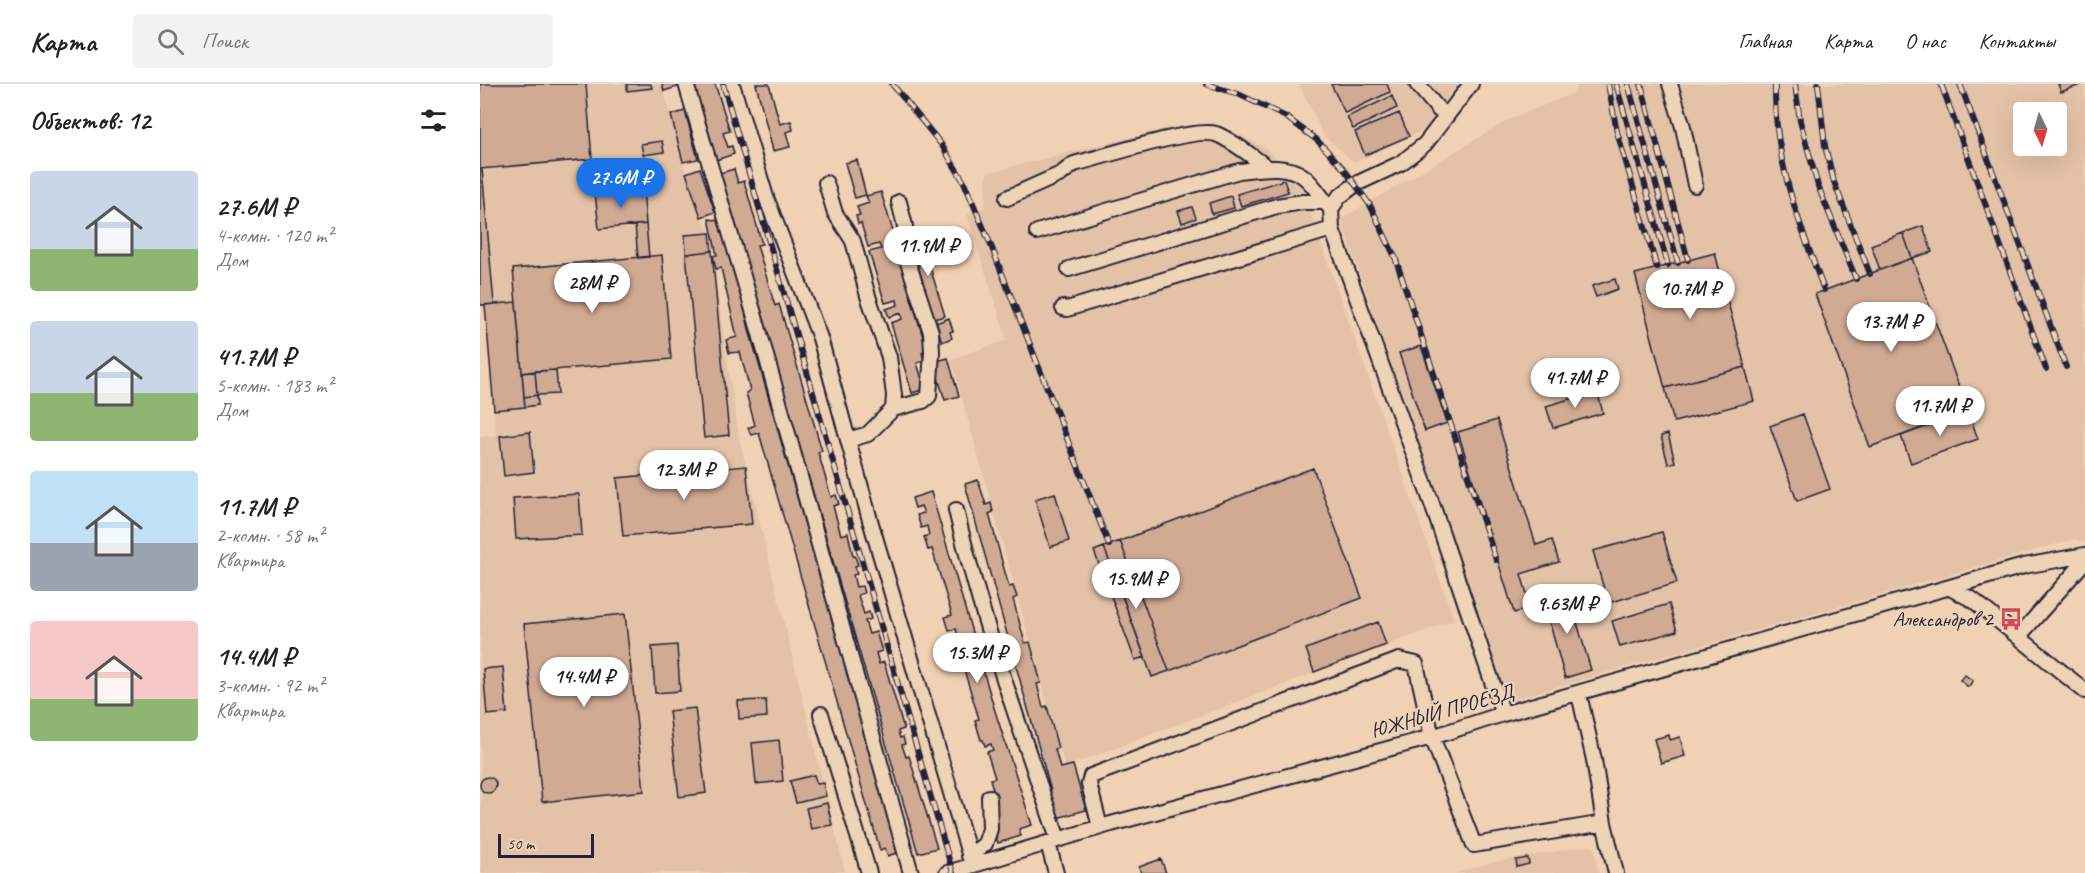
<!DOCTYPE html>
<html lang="ru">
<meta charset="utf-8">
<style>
:root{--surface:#fff;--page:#f2f2f2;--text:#222;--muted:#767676;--line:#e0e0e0;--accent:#1a73e8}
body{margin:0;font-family:Caveat,sans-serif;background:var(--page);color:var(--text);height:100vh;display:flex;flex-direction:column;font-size:22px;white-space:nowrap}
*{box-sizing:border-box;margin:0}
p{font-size:20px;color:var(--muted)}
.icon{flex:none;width:33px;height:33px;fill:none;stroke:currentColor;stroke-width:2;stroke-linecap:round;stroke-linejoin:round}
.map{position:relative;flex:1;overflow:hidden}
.drawer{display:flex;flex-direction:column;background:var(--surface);width:480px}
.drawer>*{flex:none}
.needle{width:39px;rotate:175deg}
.buttons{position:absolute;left:1533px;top:18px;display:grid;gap:12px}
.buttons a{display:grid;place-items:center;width:54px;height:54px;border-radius:6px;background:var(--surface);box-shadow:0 6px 24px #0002;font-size:30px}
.scale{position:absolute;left:18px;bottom:15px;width:96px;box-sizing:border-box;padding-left:6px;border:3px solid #22223b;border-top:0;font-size:16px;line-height:21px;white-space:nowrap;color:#22223b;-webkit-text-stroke:4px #efd3b6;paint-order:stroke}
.price{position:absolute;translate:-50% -51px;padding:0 14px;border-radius:21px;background:#fff;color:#222;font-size:20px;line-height:39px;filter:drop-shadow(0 2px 3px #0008)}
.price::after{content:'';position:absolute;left:50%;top:36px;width:18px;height:14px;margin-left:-9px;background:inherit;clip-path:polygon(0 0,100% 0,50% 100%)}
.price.current{background:var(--accent);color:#fff}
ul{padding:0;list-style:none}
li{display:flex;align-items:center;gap:18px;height:150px;padding:0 30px}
li span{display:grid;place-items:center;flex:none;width:168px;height:120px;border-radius:6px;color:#555}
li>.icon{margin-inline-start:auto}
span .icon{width:72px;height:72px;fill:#fffc;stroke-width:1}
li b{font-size:26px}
h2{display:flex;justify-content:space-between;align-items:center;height:72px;padding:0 30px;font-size:26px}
header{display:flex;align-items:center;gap:36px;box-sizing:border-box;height:84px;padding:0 30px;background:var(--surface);border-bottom:2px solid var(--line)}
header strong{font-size:28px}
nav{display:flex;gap:33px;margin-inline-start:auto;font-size:21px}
.search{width:420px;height:54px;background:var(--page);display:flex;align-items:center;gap:15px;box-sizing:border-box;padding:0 21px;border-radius:6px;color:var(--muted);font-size:22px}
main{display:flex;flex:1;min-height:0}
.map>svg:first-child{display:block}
.built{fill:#e3c2a8;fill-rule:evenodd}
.building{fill:#d1aa94;stroke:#22223b;stroke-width:1.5}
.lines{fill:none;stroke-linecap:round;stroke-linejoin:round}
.minor-casing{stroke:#22223b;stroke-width:18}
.minor{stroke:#efd3b6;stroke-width:14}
.rail-casing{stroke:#22223b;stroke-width:6}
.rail{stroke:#efd3b6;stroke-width:4;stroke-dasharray:11;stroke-linecap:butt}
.labels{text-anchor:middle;stroke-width:4.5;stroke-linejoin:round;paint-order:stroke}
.poi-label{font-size:21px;fill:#22223b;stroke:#efd3b6;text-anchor:end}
.street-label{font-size:21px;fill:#22223b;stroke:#efd3b6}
</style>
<header>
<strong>Карта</strong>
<div class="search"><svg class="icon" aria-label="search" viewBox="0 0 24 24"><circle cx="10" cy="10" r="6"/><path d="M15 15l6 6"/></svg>Поиск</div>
<nav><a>Главная</a><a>Карта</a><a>О нас</a><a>Контакты</a></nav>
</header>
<main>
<section class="drawer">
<h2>Объектов: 12<svg class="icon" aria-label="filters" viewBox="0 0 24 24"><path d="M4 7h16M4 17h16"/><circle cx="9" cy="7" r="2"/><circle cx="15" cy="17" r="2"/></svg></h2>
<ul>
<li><span style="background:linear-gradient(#c9d6e8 65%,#8fb573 0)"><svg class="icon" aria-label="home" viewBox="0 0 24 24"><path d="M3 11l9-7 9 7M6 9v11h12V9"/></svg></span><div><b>27.6M ₽</b><p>4-комн. · 120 m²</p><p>Дом</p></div></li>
<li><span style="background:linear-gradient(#c9d6e8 60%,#8fb573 0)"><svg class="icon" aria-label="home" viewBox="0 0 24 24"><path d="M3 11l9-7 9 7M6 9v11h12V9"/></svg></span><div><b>41.7M ₽</b><p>5-комн. · 183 m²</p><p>Дом</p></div></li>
<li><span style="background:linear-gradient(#bfe0f5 60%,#9aa5b1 0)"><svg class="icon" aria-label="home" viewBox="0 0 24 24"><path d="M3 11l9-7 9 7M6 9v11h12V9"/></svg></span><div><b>11.7M ₽</b><p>2-комн. · 58 m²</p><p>Квартира</p></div></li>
<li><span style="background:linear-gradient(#f6c9c9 65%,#8fb573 0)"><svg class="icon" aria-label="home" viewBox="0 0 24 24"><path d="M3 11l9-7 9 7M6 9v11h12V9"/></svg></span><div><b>14.4M ₽</b><p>3-комн. · 92 m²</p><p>Квартира</p></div></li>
</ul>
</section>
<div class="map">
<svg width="1605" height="789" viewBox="0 0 1605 789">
<rect width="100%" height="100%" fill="#f1d1b3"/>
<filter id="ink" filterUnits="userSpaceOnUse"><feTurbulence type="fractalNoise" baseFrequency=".0167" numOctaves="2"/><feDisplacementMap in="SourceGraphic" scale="12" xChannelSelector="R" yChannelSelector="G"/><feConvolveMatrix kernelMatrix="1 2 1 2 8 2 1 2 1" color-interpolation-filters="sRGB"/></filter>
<g filter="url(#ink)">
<!-- built -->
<path class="built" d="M 0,0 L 182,0 L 206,89 L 221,133 L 230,148 L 245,264 L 260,358 L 365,787 L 345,789 L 1,789 L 0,353 L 16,351 L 5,221 L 0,221 Z
M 819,0 L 977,0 L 977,1 L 944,46 L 874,78 L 844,52 Z
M 1098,0 L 1605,0 L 1605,459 L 1595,455 L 1027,617 L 861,135 L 1032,34 L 1094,9 ZM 1544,28 L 1576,28 L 1576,62 L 1544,62 Z
M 735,40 L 786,64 L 821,102 L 974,536 L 585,683 L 471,275 L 527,256 L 487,130 L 505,123 L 507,89 L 692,43 Z
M 1108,762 L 1114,763 L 1119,789 L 975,789 L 1014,778 Z"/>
<!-- building -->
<path class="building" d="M 0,0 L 106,0 L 112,75 L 0,85 Z
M 147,0 L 171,0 L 172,4 L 147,7 Z
M 182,0 L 199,0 L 200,2 L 184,7 Z
M 211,0 L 235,0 L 250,47 L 243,49 L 248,63 L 252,62 L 254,70 L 236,76 Z
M 276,0 L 289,0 L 300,40 L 311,37 L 313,46 L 306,48 L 310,63 L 293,67 Z
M 851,0 L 907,0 L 910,8 L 865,29 Z
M 1578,0 L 1603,0 L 1581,8 Z
M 912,12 L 917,24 L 873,45 L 867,33 Z
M 205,27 L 218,75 L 203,78 L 191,31 Z
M 919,29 L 929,52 L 885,71 L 875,48 Z
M 182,57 L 184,68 L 163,71 L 161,60 Z
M 377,76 L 386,111 L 375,114 L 365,79 Z
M 220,84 L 235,128 L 221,133 L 206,89 Z
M 0,85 L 2,85 L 14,220 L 0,221 Z
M 254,85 L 258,99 L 264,97 L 282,160 L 277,161 L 295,222 L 299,220 L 342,367 L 338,368 L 351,413 L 356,411 L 359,420 L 353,422 L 361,451 L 368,449 L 373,472 L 375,472 L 378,481 L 375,482 L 377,490 L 373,491 L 376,503 L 382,502 L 384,509 L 378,511 L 384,530 L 389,528 L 391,535 L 385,537 L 389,550 L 396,548 L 402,567 L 396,569 L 399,580 L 404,578 L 424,645 L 418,647 L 420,654 L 423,653 L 425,660 L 422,661 L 426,673 L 429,672 L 457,764 L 438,769 L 240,89 Z
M 804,96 L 808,108 L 761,122 L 757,110 Z
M 163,105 L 166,140 L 119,145 L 115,109 Z
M 401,108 L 415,154 L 413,155 L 447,266 L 442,268 L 444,277 L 437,279 L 445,305 L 432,309 L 411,239 L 422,235 L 421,229 L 409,233 L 406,225 L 418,221 L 417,216 L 405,219 L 389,168 L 401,165 L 399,160 L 388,163 L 381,139 L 378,140 L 376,132 L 380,131 L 377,123 L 389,119 L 386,112 Z
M 751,112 L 754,124 L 732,130 L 729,119 Z
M 712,123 L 716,134 L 702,139 L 698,127 Z
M 229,135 L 243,137 L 270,249 L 419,768 L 408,772 L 405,764 L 400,766 L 279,349 L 271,351 L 268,344 L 275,341 L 266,309 L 270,306 L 260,268 L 249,269 L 246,256 L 257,253 L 241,184 L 236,185 L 233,172 L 237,171 Z
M 166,140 L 169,173 L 158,174 L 155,141 Z
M 1443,142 L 1452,168 L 1432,174 L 1423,149 Z
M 230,149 L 232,167 L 206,170 L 205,151 Z
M 1423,149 L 1432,174 L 1400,186 L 1391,161 Z
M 445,154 L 452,179 L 449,180 L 465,232 L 454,235 L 431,159 Z
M 232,167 L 249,351 L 224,354 L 206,170 Z
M 1235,169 L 1265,283 L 1185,304 L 1155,190 Z
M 182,171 L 191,275 L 42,289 L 33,185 Z
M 1432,174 L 1488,327 L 1390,363 L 1335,210 Z
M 1135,195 L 1138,205 L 1116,213 L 1112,202 Z
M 36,218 L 45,323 L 14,326 L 5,221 Z
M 469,234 L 473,247 L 470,248 L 472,254 L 462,258 L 456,239 Z
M 941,262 L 967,339 L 945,347 L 919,269 Z
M 468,274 L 479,312 L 465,316 L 453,278 Z
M 1265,283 L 1274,317 L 1194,338 L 1185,304 Z
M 76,286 L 78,310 L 57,311 L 55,287 Z
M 55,287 L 57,311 L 44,313 L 42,289 Z
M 1117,307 L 1123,329 L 1073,344 L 1066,322 Z
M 57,311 L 58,321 L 45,323 L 44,313 Z
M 1488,327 L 1498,355 L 1431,379 L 1421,352 Z
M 1323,330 L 1350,405 L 1317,417 L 1290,342 Z
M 1017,336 L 1056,461 L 1072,456 L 1079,478 L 1041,490 L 1051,524 L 1034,529 L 978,348 Z
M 50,348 L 54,388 L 24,392 L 20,352 Z
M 1188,350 L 1195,378 L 1188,380 L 1181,352 Z
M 266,382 L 272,440 L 143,452 L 137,394 Z
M 833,384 L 882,514 L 689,587 L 640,457 Z
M 498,396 L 506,421 L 511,419 L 513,428 L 509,430 L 529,503 L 533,502 L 537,513 L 533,515 L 545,559 L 550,558 L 561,599 L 557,600 L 563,623 L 567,622 L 578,664 L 575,665 L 580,684 L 593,681 L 606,726 L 577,734 L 569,708 L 571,707 L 485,400 Z
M 451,408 L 515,627 L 552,741 L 539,745 L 541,752 L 518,759 L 514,745 L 517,719 L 510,695 L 515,694 L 507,668 L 513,666 L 511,660 L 505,662 L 503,656 L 501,656 L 495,636 L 499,635 L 478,566 L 476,567 L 473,559 L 476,559 L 474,553 L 478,552 L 476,545 L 469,546 L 465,533 L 472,531 L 452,465 L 448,466 L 444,453 L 449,451 L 447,442 L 441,444 L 437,431 L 444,429 L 441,422 L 435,424 L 432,414 Z
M 575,409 L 589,457 L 570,463 L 555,415 Z
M 99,410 L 102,451 L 36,455 L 33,414 Z
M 1182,448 L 1197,499 L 1128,519 L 1113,467 Z
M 640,457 L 689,587 L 672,593 L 624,463 Z
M 624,463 L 665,573 L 655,576 L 614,467 Z
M 1088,508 L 1111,586 L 1085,594 L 1063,515 Z
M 1189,520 L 1197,547 L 1140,563 L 1132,537 Z
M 145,530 L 164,707 L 62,718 L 44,540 Z
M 898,538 L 906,561 L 834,588 L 826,565 Z
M 197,561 L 200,607 L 175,609 L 172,563 Z
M 23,583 L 27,629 L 7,631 L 3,585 Z
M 1485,591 L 1493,597 L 1488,603 L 1480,596 Z
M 286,616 L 287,633 L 259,635 L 258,617 Z
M 215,624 L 226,709 L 199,713 L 189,627 Z
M 1189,651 L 1190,656 L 1200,653 L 1205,672 L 1181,679 L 1174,655 Z
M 299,656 L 303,697 L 276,700 L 272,659 Z
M 334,691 L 337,700 L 343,699 L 346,712 L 316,719 L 310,697 Z
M0 701a8 8 0 1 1 16 0a8 8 0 1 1-16 0Z
M 347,719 L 352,741 L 331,745 L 326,724 Z
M 1048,774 L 1049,780 L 1037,783 L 1036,776 Z
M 681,775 L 686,789 L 661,789 L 659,783 Z"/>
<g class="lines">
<!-- minor casing -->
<g class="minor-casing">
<path id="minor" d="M 206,0 L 278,243 L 431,789
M 252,0 L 286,113 L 340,254 L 390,436 L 492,780
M 937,0 L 959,26 L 968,30
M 991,0 L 945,60 L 921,79 L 876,100 L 859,113 L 851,125 L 852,145 L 952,420 L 1023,630
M 1190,0 L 1203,43 L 1215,101
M 346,99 L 355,129 L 373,157 L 388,212 L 409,273 L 414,311 L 413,325 L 388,350 L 368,356
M 527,114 L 581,90 L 594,80 C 623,73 713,43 736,50 C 754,57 772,73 787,83
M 557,148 L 759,87 C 779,85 805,79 823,92 C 834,100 842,115 851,125
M 589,185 L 797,122 L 823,118 L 846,118
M 583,224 L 587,225 L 852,145
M 413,325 L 443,317 L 449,312 L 452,268 L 451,248 L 425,169 L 425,142 L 419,118
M 476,426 C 502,538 541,647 578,755
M 1470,504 L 1493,516 L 1605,607
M 1539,552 L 1605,477
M 1099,610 L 1114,676 L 1124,739 L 1136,789
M 341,630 L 389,789
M 620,743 L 609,700 L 611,692 L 919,576 L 936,580 L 952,653 L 994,761 L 1124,739
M 568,759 L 576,789
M 489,772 L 505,760 L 510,745 L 509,713
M 467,789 L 631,740 L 952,653 L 1023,630 L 1544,482 L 1605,471"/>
</g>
<!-- minor -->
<use href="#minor" class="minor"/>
<!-- rail casing -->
<g class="rail-casing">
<path id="rail" d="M 243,0 L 473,789
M 412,0 L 461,60 L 484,98 L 510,159 L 629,461
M 726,0 L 758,10 L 806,33 L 837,56 L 864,85 L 890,121 L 915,173 L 1016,476
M 1128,0 L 1137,48 L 1177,184
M 1136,0 L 1188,181
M 1148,0 L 1198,179
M 1161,0 L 1208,176
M 1295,0 C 1293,75 1319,138 1344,206
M 1315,0 L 1320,37 L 1338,102 L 1376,195
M 1338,0 L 1345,62 L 1354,98 L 1390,190
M 1461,0 L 1566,285
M 1480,0 L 1586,283"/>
</g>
<!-- rail -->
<use href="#rail" class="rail"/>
</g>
</g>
<!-- icons -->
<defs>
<g id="bus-bare" transform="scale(1.8)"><path d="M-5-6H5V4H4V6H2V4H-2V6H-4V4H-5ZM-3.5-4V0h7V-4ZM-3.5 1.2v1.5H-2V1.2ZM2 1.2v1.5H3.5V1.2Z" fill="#d1495b" stroke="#efd3b6" stroke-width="2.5" paint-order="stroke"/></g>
</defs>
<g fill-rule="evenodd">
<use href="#bus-bare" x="1531" y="535"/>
</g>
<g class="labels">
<!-- poi labels -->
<g class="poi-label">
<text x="1513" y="542">Александров 2</text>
</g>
<!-- street labels -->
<g class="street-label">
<text transform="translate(962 627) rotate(-16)" y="7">ЮЖНЫЙ ПРОЕЗД</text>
</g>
</g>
</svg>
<div class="buttons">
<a><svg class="needle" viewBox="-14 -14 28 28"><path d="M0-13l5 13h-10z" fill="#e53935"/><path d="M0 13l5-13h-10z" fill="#767676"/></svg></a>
</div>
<div class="scale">50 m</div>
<b class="price current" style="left:141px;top:125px">27.6M ₽</b>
<b class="price" style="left:448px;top:193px">11.9M ₽</b>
<b class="price" style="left:112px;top:230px">28M ₽</b>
<b class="price" style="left:1210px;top:236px">10.7M ₽</b>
<b class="price" style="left:1411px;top:269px">13.7M ₽</b>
<b class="price" style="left:1095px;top:325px">41.7M ₽</b>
<b class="price" style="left:1460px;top:353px">11.7M ₽</b>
<b class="price" style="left:204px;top:417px">12.3M ₽</b>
<b class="price" style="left:656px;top:526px">15.9M ₽</b>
<b class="price" style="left:1087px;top:551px">9.63M ₽</b>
<b class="price" style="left:497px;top:600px">15.3M ₽</b>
<b class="price" style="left:104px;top:624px">14.4M ₽</b>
</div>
</main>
